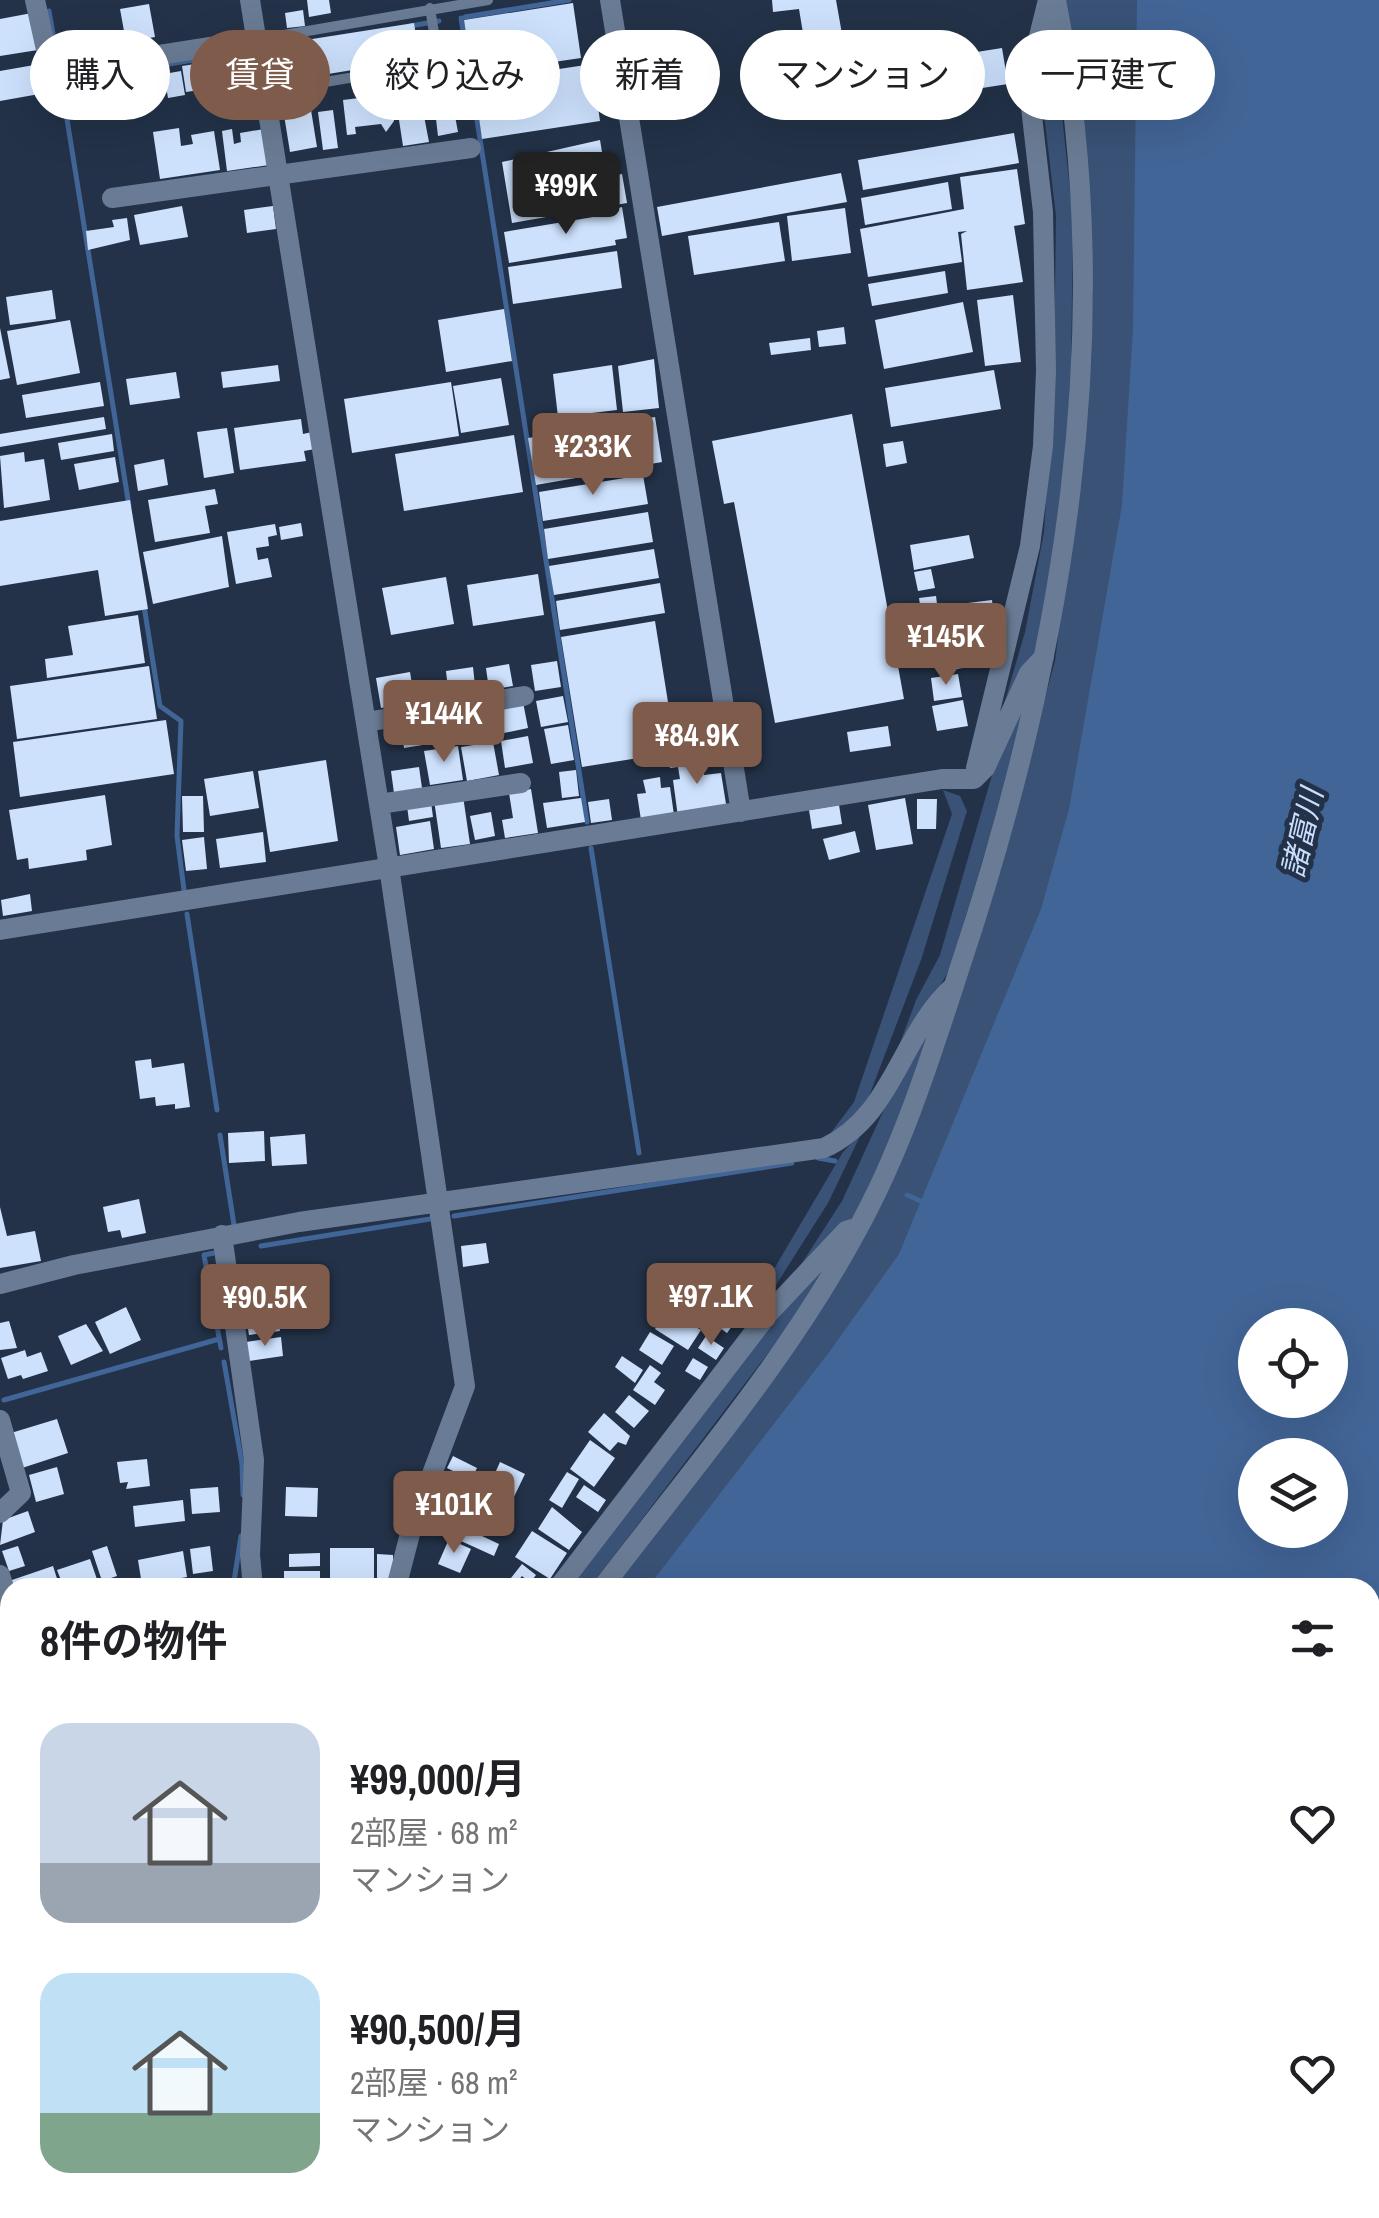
<!DOCTYPE html>
<html lang="ja">
<meta charset="utf-8">
<style>
:root{--surface:#fff;--page:#f2f2f2;--text:#202124;--muted:#757577;--accent:#7e5b4b}
body{margin:0;font-family:"Archivo Narrow","Noto Sans JP",sans-serif;background:var(--page);color:var(--text);height:100vh;display:flex;flex-direction:column;font-size:38px;white-space:nowrap}
*{box-sizing:border-box;margin:0}
p{font-size:32px;color:var(--muted)}
.icon{flex:none;width:55px;height:55px;fill:none;stroke:currentColor;stroke-width:2;stroke-linecap:round;stroke-linejoin:round}
.map{position:relative;flex:1;overflow:hidden}
.details{position:absolute;left:0px;top:1578px;width:1380px;height:642px;display:flex;flex-direction:column;background:var(--surface);border-radius:30px 30px 0 0;box-shadow:0 10px 40px #0002}
.details>*{flex:none}
.banner{position:absolute;left:30px;top:30px;width:1320px;height:90px;display:flex;gap:20px}
.controls{position:absolute;left:1238px;top:1308px;display:grid;gap:20px}
.controls a{display:grid;place-items:center;width:110px;height:110px;border-radius:50%;background:var(--surface);box-shadow:0 10px 40px #0002;font-size:50px}
.price{position:absolute;translate:-50% -85px;padding:0 22px;border-radius:10px;background:var(--accent);color:#fff;font-size:32px;line-height:65px;filter:drop-shadow(0 2px 5px #0008)}
.price::after{content:'';position:absolute;left:50%;top:60px;width:30px;height:22px;margin-left:-15px;background:inherit;clip-path:polygon(0 0,100% 0,50% 100%)}
.price.active{background:#222;color:#fff}
ul{padding:0;list-style:none}
li{display:flex;align-items:center;gap:30px;height:250px;padding:0 40px}
li span{display:grid;place-items:center;flex:none;width:280px;height:200px;border-radius:30px;color:#555}
li>.icon{margin-inline-start:auto}
span .icon{width:120px;height:120px;fill:#fffc;stroke-width:1}
li b{font-size:42px}
h2{display:flex;justify-content:space-between;align-items:center;height:120px;padding:0 40px;font-size:42px}
.tag{padding:0 35px;border-radius:45px;background:var(--surface);box-shadow:0 10px 40px #0002;font-size:35px;line-height:90px}
.tag.active{background:var(--accent);color:#fff}
.map>svg:first-child{display:block}
.green{fill:#395276}
.water{fill:#426597;fill-rule:evenodd}
.lines{fill:none;stroke-linecap:round;stroke-linejoin:round}
.stream{stroke:#426597;stroke-width:5}
.building{fill:#cde1fd}
.lane{stroke:#6a7c95;stroke-width:10}
.street{stroke:#6a7c95;stroke-width:20}
.labels{text-anchor:middle;stroke-width:10;stroke-linejoin:round;paint-order:stroke}
.water-label{font-size:30px;font-style:italic;fill:#c9defc;stroke:#233248}
</style>
<div class="map">
<svg width="1379" height="2218" viewBox="0 0 1379 2218">
<rect width="100%" height="100%" fill="#233248"/>
<!-- green -->
<path class="green" d="M 1065,0 L 1157,0 L 1121,730 L 930,1232 L 679,1587 L 610,1588 L 868,1228 L 997,874 L 1055,661 L 1078,482 L 1093,296 L 1080,125 Z
M 1052,21 L 1073,219 L 1071,372 L 1062,514 L 1037,649 L 1000,718 L 1025,632 L 1044,532 L 1054,369 L 1056,216 L 1039,71 Z
M 1034,673 L 1001,799 L 950,969 L 890,1070 L 916,1000 L 940,955 L 1003,737 Z
M 943,790 L 960,796 L 967,811 L 921,960 L 863,1112 L 830,1134 L 854,1102 L 952,814 Z
M 935,1014 L 897,1123 L 854,1218 L 784,1291 L 842,1201 L 892,1092 Z
M 861,1134 L 828,1203 L 769,1296 L 761,1291 L 843,1152 Z
M 843,1240 L 794,1319 L 594,1582 L 588,1587 L 565,1588 L 778,1313 Z
M 1370,1810 L 1379,1810 L 1379,1951 L 1370,2048 Z"/>
<!-- water -->
<path class="water" d="M 1137,0 L 1379,0 L 1379,1707 L 1370,1729 L 1370,1588 L 648,1587 L 830,1351 L 899,1254 L 1041,909 L 1069,809 L 1122,505 L 1133,329 ZM 1330,1325 L 1330,1400 L 1255,1400 L 1255,1325 ZM 1330,1455 L 1330,1530 L 1255,1530 L 1255,1455 Z
M 239,2210 L 754,2210 L 748,2218 L 235,2218 Z
M 1143,2210 L 1284,2210 L 1283,2218 L 1143,2218 Z"/>
<g class="lines">
<!-- stream -->
<path class="stream" d="M 49,11 L 56,51
M 465,17 L 569,0
M 461,18 L 587,822
M 410,26 L 439,21
M 70,80 L 249,51
M 62,88 L 129,506
M 144,606 L 160,706 L 181,721 L 177,836 L 184,890
M 591,848 L 639,1153
M 187,914 L 217,1110
M 220,1135 L 234,1225
M 818,1158 L 835,1161
M 907,1195 L 923,1202
M 454,1216 L 792,1163
M 261,1246 L 430,1219
M 214,1253 L 204,1255 L 221,1348
M 224,1362 L 242,1464 L 243,1495
M 4,1400 L 219,1339
M 233,1588 L 241,1536
M 1370,1759 L 1379,1760
M 0,1938 L 10,1935"/>
</g>
<!-- building -->
<path class="building" d="M 307,0 L 329,0 L 331,13 L 309,17 Z
M 772,0 L 836,0 L 845,51 L 807,57 L 799,9 L 773,12 Z
M 573,3 L 581,58 L 472,74 L 464,20 Z
M 149,4 L 155,37 L 126,42 L 120,9 Z
M 303,10 L 305,26 L 287,28 L 285,13 Z
M 32,13 L 38,50 L 0,56 L 0,19 Z
M 414,23 L 420,59 L 279,82 L 274,45 Z
M 1002,48 L 1008,84 L 950,93 L 945,57 Z
M 253,56 L 256,82 L 222,87 L 219,61 Z
M 927,59 L 933,97 L 907,102 L 902,63 Z
M 216,61 L 219,87 L 186,92 L 182,66 Z
M 40,64 L 45,93 L 0,101 L 0,71 Z
M 592,64 L 600,121 L 482,139 L 474,82 Z
M 181,71 L 185,95 L 168,98 L 164,74 Z
M 161,75 L 164,96 L 144,99 L 141,78 Z
M 137,79 L 141,101 L 123,104 L 119,82 Z
M 113,84 L 116,105 L 96,107 L 94,86 Z
M 87,90 L 90,112 L 70,114 L 67,92 Z
M 447,93 L 450,111 L 430,115 L 427,96 Z
M 391,94 L 394,121 L 386,132 L 381,124 L 355,127 L 356,134 L 347,135 L 343,100 Z
M 311,110 L 317,147 L 290,152 L 284,115 Z
M 333,110 L 338,148 L 323,150 L 318,112 Z
M 424,116 L 429,142 L 403,146 L 399,120 Z
M 455,116 L 458,132 L 438,136 L 436,119 Z
M 179,128 L 181,146 L 193,144 L 191,135 L 214,131 L 220,170 L 160,179 L 153,132 Z
M 232,129 L 234,144 L 241,142 L 240,133 L 264,129 L 269,165 L 227,171 L 222,131 Z
M 1014,133 L 1019,163 L 863,190 L 858,160 Z
M 600,140 L 607,182 L 611,181 L 610,176 L 622,174 L 627,203 L 512,223 L 502,162 Z
M 1017,169 L 1025,224 L 1014,226 L 1023,282 L 967,290 L 961,234 L 967,231 L 958,232 L 962,262 L 868,277 L 860,229 L 964,209 L 960,177 Z
M 841,173 L 847,202 L 662,236 L 657,207 Z
M 948,182 L 952,209 L 865,225 L 861,198 Z
M 182,206 L 188,237 L 140,245 L 134,215 Z
M 273,206 L 276,229 L 247,233 L 244,210 Z
M 622,207 L 627,238 L 615,240 L 616,245 L 509,263 L 504,232 L 611,214 L 610,210 Z
M 845,208 L 851,253 L 792,261 L 787,216 Z
M 127,218 L 130,240 L 88,250 L 86,231 L 114,227 L 112,220 Z
M 779,222 L 785,261 L 694,275 L 688,236 Z
M 617,251 L 622,288 L 513,304 L 508,267 Z
M 945,271 L 948,293 L 872,306 L 868,284 Z
M 52,290 L 56,319 L 10,325 L 6,297 Z
M 1013,295 L 1021,362 L 985,366 L 977,300 Z
M 963,302 L 973,352 L 884,369 L 875,320 Z
M 504,309 L 512,361 L 446,372 L 438,320 Z
M 70,320 L 80,373 L 17,385 L 7,331 Z
M 844,327 L 846,344 L 819,347 L 817,331 Z
M 0,328 L 10,378 L 0,380 Z
M 810,338 L 811,350 L 771,355 L 769,343 Z
M 654,359 L 659,408 L 623,412 L 618,366 Z
M 278,365 L 280,381 L 223,388 L 221,372 Z
M 612,365 L 617,410 L 558,417 L 553,374 Z
M 994,370 L 1001,409 L 891,427 L 885,388 Z
M 176,372 L 180,398 L 130,405 L 126,379 Z
M 501,378 L 509,425 L 461,433 L 453,386 Z
M 100,382 L 104,406 L 26,418 L 22,395 Z
M 451,382 L 459,436 L 352,453 L 344,399 Z
M 852,414 L 904,699 L 775,723 L 734,502 L 724,504 L 712,441 Z
M 588,415 L 589,425 L 607,422 L 616,471 L 536,485 L 528,438 L 542,436 L 539,424 Z
M 104,417 L 106,429 L 0,447 L 0,434 Z
M 655,417 L 662,462 L 622,469 L 614,424 Z
M 301,419 L 303,434 L 312,432 L 315,449 L 304,451 L 306,461 L 240,470 L 234,428 Z
M 227,428 L 234,473 L 204,478 L 197,432 Z
M 112,434 L 114,451 L 61,460 L 58,443 Z
M 514,435 L 523,492 L 404,511 L 395,454 Z
M 903,441 L 907,463 L 886,467 L 883,444 Z
M 24,452 L 25,462 L 44,459 L 50,500 L 4,508 L 0,456 Z
M 115,457 L 119,482 L 79,490 L 74,464 Z
M 164,459 L 168,485 L 138,491 L 134,465 Z
M 643,475 L 648,504 L 543,521 L 539,492 Z
M 215,489 L 218,504 L 205,506 L 210,533 L 155,542 L 148,500 Z
M 130,500 L 148,609 L 105,616 L 98,570 L 0,586 L 0,521 Z
M 648,512 L 653,542 L 548,559 L 544,529 Z
M 301,523 L 303,536 L 281,540 L 279,527 Z
M 275,524 L 277,535 L 268,537 L 269,546 L 256,548 L 258,560 L 268,558 L 272,577 L 236,584 L 227,532 Z
M 969,535 L 974,558 L 914,570 L 910,545 Z
M 222,536 L 229,587 L 153,604 L 143,552 Z
M 654,549 L 659,578 L 554,595 L 549,566 Z
M 931,569 L 935,588 L 918,591 L 914,572 Z
M 538,574 L 544,615 L 473,626 L 467,585 Z
M 446,577 L 454,624 L 391,635 L 382,588 Z
M 660,583 L 665,613 L 560,630 L 556,601 Z
M 936,596 L 941,635 L 925,638 L 919,598 Z
M 992,600 L 995,627 L 947,634 L 944,606 Z
M 138,615 L 145,663 L 47,678 L 45,659 L 73,655 L 68,626 Z
M 655,621 L 676,752 L 582,767 L 561,637 Z
M 966,644 L 969,667 L 944,671 L 941,648 Z
M 557,661 L 561,687 L 535,691 L 531,665 Z
M 509,664 L 513,686 L 489,690 L 486,668 Z
M 149,666 L 157,719 L 17,739 L 10,686 Z
M 473,667 L 476,695 L 449,698 L 446,671 Z
M 410,672 L 415,702 L 381,708 L 376,678 Z
M 958,674 L 962,697 L 934,701 L 931,678 Z
M 563,696 L 568,722 L 541,727 L 536,701 Z
M 963,700 L 968,726 L 937,731 L 932,706 Z
M 523,702 L 528,728 L 499,734 L 494,708 Z
M 477,710 L 481,737 L 451,742 L 447,715 Z
M 431,717 L 435,743 L 404,748 L 400,722 Z
M 166,720 L 174,774 L 20,797 L 13,742 Z
M 568,725 L 574,760 L 551,764 L 544,729 Z
M 888,726 L 891,746 L 850,752 L 847,732 Z
M 528,736 L 533,763 L 505,768 L 501,741 Z
M 493,742 L 499,775 L 467,781 L 461,747 Z
M 458,746 L 463,780 L 430,785 L 424,751 Z
M 700,751 L 704,775 L 721,773 L 727,810 L 678,817 L 673,780 L 680,779 L 678,767 L 670,768 L 668,757 Z
M 326,760 L 338,841 L 270,852 L 258,771 Z
M 419,767 L 422,788 L 394,793 L 391,771 Z
M 576,770 L 579,796 L 562,798 L 559,772 Z
M 253,771 L 259,808 L 210,816 L 204,779 Z
M 660,777 L 661,788 L 670,787 L 674,815 L 641,820 L 637,794 L 646,793 L 643,780 Z
M 531,789 L 538,833 L 505,838 L 502,820 L 513,818 L 509,793 Z
M 105,795 L 112,845 L 86,850 L 87,860 L 29,869 L 28,858 L 17,860 L 9,810 Z
M 182,796 L 203,796 L 204,832 L 183,832 Z
M 463,796 L 470,844 L 441,848 L 434,800 Z
M 581,798 L 585,822 L 547,828 L 543,803 Z
M 905,798 L 913,844 L 876,850 L 868,805 Z
M 609,799 L 612,820 L 591,823 L 588,802 Z
M 917,799 L 937,799 L 936,829 L 917,829 Z
M 431,802 L 433,817 L 409,821 L 407,806 Z
M 839,805 L 842,824 L 812,829 L 809,810 Z
M 491,812 L 495,836 L 475,840 L 470,816 Z
M 430,821 L 434,849 L 400,855 L 396,827 Z
M 855,831 L 860,852 L 829,860 L 823,839 Z
M 263,832 L 266,862 L 220,868 L 216,839 Z
M 204,837 L 207,869 L 186,871 L 182,840 Z
M 30,894 L 32,911 L 3,916 L 1,900 Z
M 151,1059 L 152,1068 L 184,1063 L 190,1107 L 175,1109 L 175,1104 L 156,1106 L 155,1097 L 140,1099 L 135,1061 Z
M 264,1131 L 265,1161 L 229,1163 L 228,1133 Z
M 305,1134 L 307,1164 L 272,1166 L 270,1137 Z
M 139,1199 L 146,1233 L 122,1238 L 120,1230 L 108,1232 L 103,1207 Z
M 0,1207 L 7,1236 L 35,1231 L 41,1261 L 0,1268 Z
M 486,1243 L 489,1263 L 463,1267 L 461,1246 Z
M 728,1296 L 745,1308 L 727,1333 L 710,1321 Z
M 277,1305 L 280,1331 L 249,1335 L 245,1309 Z
M 126,1307 L 141,1340 L 110,1354 L 95,1322 Z
M 668,1310 L 701,1330 L 688,1350 L 655,1329 Z
M 9,1321 L 17,1348 L 0,1350 L 0,1323 Z
M 86,1324 L 103,1351 L 71,1365 L 58,1336 Z
M 650,1332 L 674,1346 L 662,1365 L 639,1350 Z
M 706,1336 L 724,1348 L 716,1360 L 698,1348 Z
M 281,1337 L 283,1356 L 249,1361 L 246,1342 Z
M 25,1350 L 27,1357 L 41,1352 L 48,1371 L 23,1379 L 21,1375 L 8,1379 L 1,1358 Z
M 622,1356 L 643,1370 L 635,1383 L 615,1367 Z
M 693,1358 L 708,1367 L 700,1380 L 685,1371 Z
M 650,1365 L 661,1373 L 654,1382 L 665,1390 L 655,1405 L 633,1390 Z
M 629,1395 L 649,1411 L 634,1428 L 615,1412 Z
M 604,1413 L 630,1436 L 626,1445 L 618,1442 L 610,1451 L 588,1432 Z
M 57,1419 L 68,1453 L 22,1468 L 11,1433 Z
M 590,1440 L 615,1458 L 594,1487 L 570,1469 Z
M 453,1456 L 477,1468 L 471,1480 L 447,1468 Z
M 147,1459 L 150,1486 L 126,1489 L 128,1482 L 120,1483 L 117,1462 Z
M 500,1462 L 525,1474 L 511,1503 L 479,1487 L 485,1476 L 492,1480 Z
M 57,1467 L 64,1494 L 36,1502 L 29,1475 Z
M 567,1472 L 579,1479 L 562,1508 L 549,1500 Z
M 444,1479 L 464,1486 L 458,1500 L 439,1493 Z
M 584,1485 L 606,1500 L 598,1512 L 576,1497 Z
M 218,1487 L 220,1512 L 192,1514 L 190,1489 Z
M 286,1487 L 318,1488 L 317,1517 L 285,1516 Z
M 468,1490 L 492,1501 L 486,1514 L 462,1503 Z
M 183,1500 L 185,1521 L 135,1527 L 133,1506 Z
M 463,1507 L 490,1519 L 482,1536 L 499,1544 L 494,1556 L 450,1536 Z
M 552,1507 L 582,1532 L 569,1550 L 538,1529 Z
M 28,1511 L 35,1532 L 0,1545 L 3,1520 Z
M 532,1531 L 567,1553 L 550,1579 L 515,1557 Z
M 449,1539 L 471,1549 L 460,1573 L 438,1564 Z
M 18,1546 L 25,1566 L 9,1571 L 2,1551 Z
M 107,1546 L 117,1576 L 102,1581 L 92,1551 Z
M 210,1546 L 213,1571 L 193,1574 L 190,1549 Z
M 330,1548 L 374,1548 L 374,1579 L 330,1579 Z
M 183,1551 L 187,1577 L 142,1585 L 138,1560 Z
M 320,1553 L 320,1566 L 289,1567 L 289,1554 Z
M 377,1554 L 393,1555 L 393,1579 L 377,1578 Z
M 90,1559 L 100,1588 L 64,1588 L 57,1570 Z
M 522,1564 L 536,1575 L 530,1583 L 522,1576 L 517,1582 L 524,1588 L 503,1588 Z
M 53,1566 L 60,1588 L 11,1588 L 9,1581 Z
M 284,1571 L 320,1571 L 320,1583 L 284,1583 Z
M 10,1681 L 10,1710 L 0,1712 L 0,1684 Z
M 10,1824 L 10,1873 L 9,1873 L 0,1843 L 0,1827 Z
M 10,1895 L 10,1921 L 0,1924 L 0,1898 Z"/>
<g class="lines">
<!-- lane -->
<path class="lane" d="M 255,40 L 488,0
M 265,92 L 439,63 L 430,8
M 1370,2146 L 1379,2162
M 799,2218 L 806,2210"/>
<!-- street -->
<path class="street" d="M 35,0 L 51,72 L 255,40
M 250,0 L 389,867 L 465,1386 L 411,1530 L 396,1588
M 610,0 L 741,812
M 112,198 L 471,148
M 366,722 L 524,696
M 976,768 L 1030,546 L 1043,446 L 1046,371 L 1043,212 L 1028,81 L 1048,0
M 379,804 L 521,783
M 0,930 L 942,779 L 974,779 L 985,768 L 1029,673 L 1044,657
M 222,1235 L 254,1460 L 250,1555 L 253,1588
M 0,1284 L 74,1265 L 299,1222 L 824,1148 C 894,1116 900,1034 954,986
M 0,1420 L 21,1493 L 0,1513
M 0,1575 L 10,1607
M 558,1588 L 768,1314 L 846,1231 L 852,1229
M 602,1588 C 690,1472 787,1360 856,1232 C 902,1149 930,1059 959,970 C 1063,658 1120,327 1056,0
M 0,1737 L 10,1735
M 0,1811 L 10,1807
M 192,2218 L 196,2210"/>
</g>
<g class="labels">
<!-- water labels -->
<g class="water-label">
<text transform="translate(1303 833) rotate(-77)" y="10">諸富川</text>
</g>
</g>
</svg>
<div class="controls">
<a><svg class="icon" aria-label="locate" viewBox="0 0 24 24"><circle cx="12" cy="12" r="6"/><path d="M12 2v4M12 18v4M2 12h4M18 12h4"/></svg></a>
<a><svg class="icon" aria-label="layers" viewBox="0 0 24 24"><path d="M12 4l9 5-9 5-9-5zM3 14l9 5 9-5"/></svg></a>
</div>
<b class="price active" style="left:566px;top:237px">¥99K</b>
<b class="price" style="left:593px;top:498px">¥233K</b>
<b class="price" style="left:946px;top:688px">¥145K</b>
<b class="price" style="left:444px;top:765px">¥144K</b>
<b class="price" style="left:697px;top:787px">¥84.9K</b>
<b class="price" style="left:711px;top:1348px">¥97.1K</b>
<b class="price" style="left:265px;top:1349px">¥90.5K</b>
<b class="price" style="left:454px;top:1556px">¥101K</b>
<div class="banner">
<a class="tag">購入</a>
<a class="tag active">賃貸</a>
<a class="tag">絞り込み</a>
<a class="tag">新着</a>
<a class="tag">マンション</a>
<a class="tag">一戸建て</a>
</div>
<section class="details">
<h2>8件の物件<svg class="icon" aria-label="filters" viewBox="0 0 24 24"><path d="M4 7h16M4 17h16"/><circle cx="9" cy="7" r="2"/><circle cx="15" cy="17" r="2"/></svg></h2>
<ul>
<li><span style="background:linear-gradient(#c9d6e8 70%,#9aa5b1 0)"><svg class="icon" aria-label="home" viewBox="0 0 24 24"><path d="M3 11l9-7 9 7M6 9v11h12V9"/></svg></span><div><b>¥99,000/月</b><p>2部屋 · 68 m²</p><p>マンション</p></div><svg class="icon" aria-label="heart" viewBox="0 0 24 24"><path d="M12 20l-8-8c-3-5 5-10 8-4 3-6 11-1 8 4z"/></svg></li>
<li><span style="background:linear-gradient(#bfe0f5 70%,#7fa58c 0)"><svg class="icon" aria-label="home" viewBox="0 0 24 24"><path d="M3 11l9-7 9 7M6 9v11h12V9"/></svg></span><div><b>¥90,500/月</b><p>2部屋 · 68 m²</p><p>マンション</p></div><svg class="icon" aria-label="heart" viewBox="0 0 24 24"><path d="M12 20l-8-8c-3-5 5-10 8-4 3-6 11-1 8 4z"/></svg></li>
</ul>
</section>
</div>
